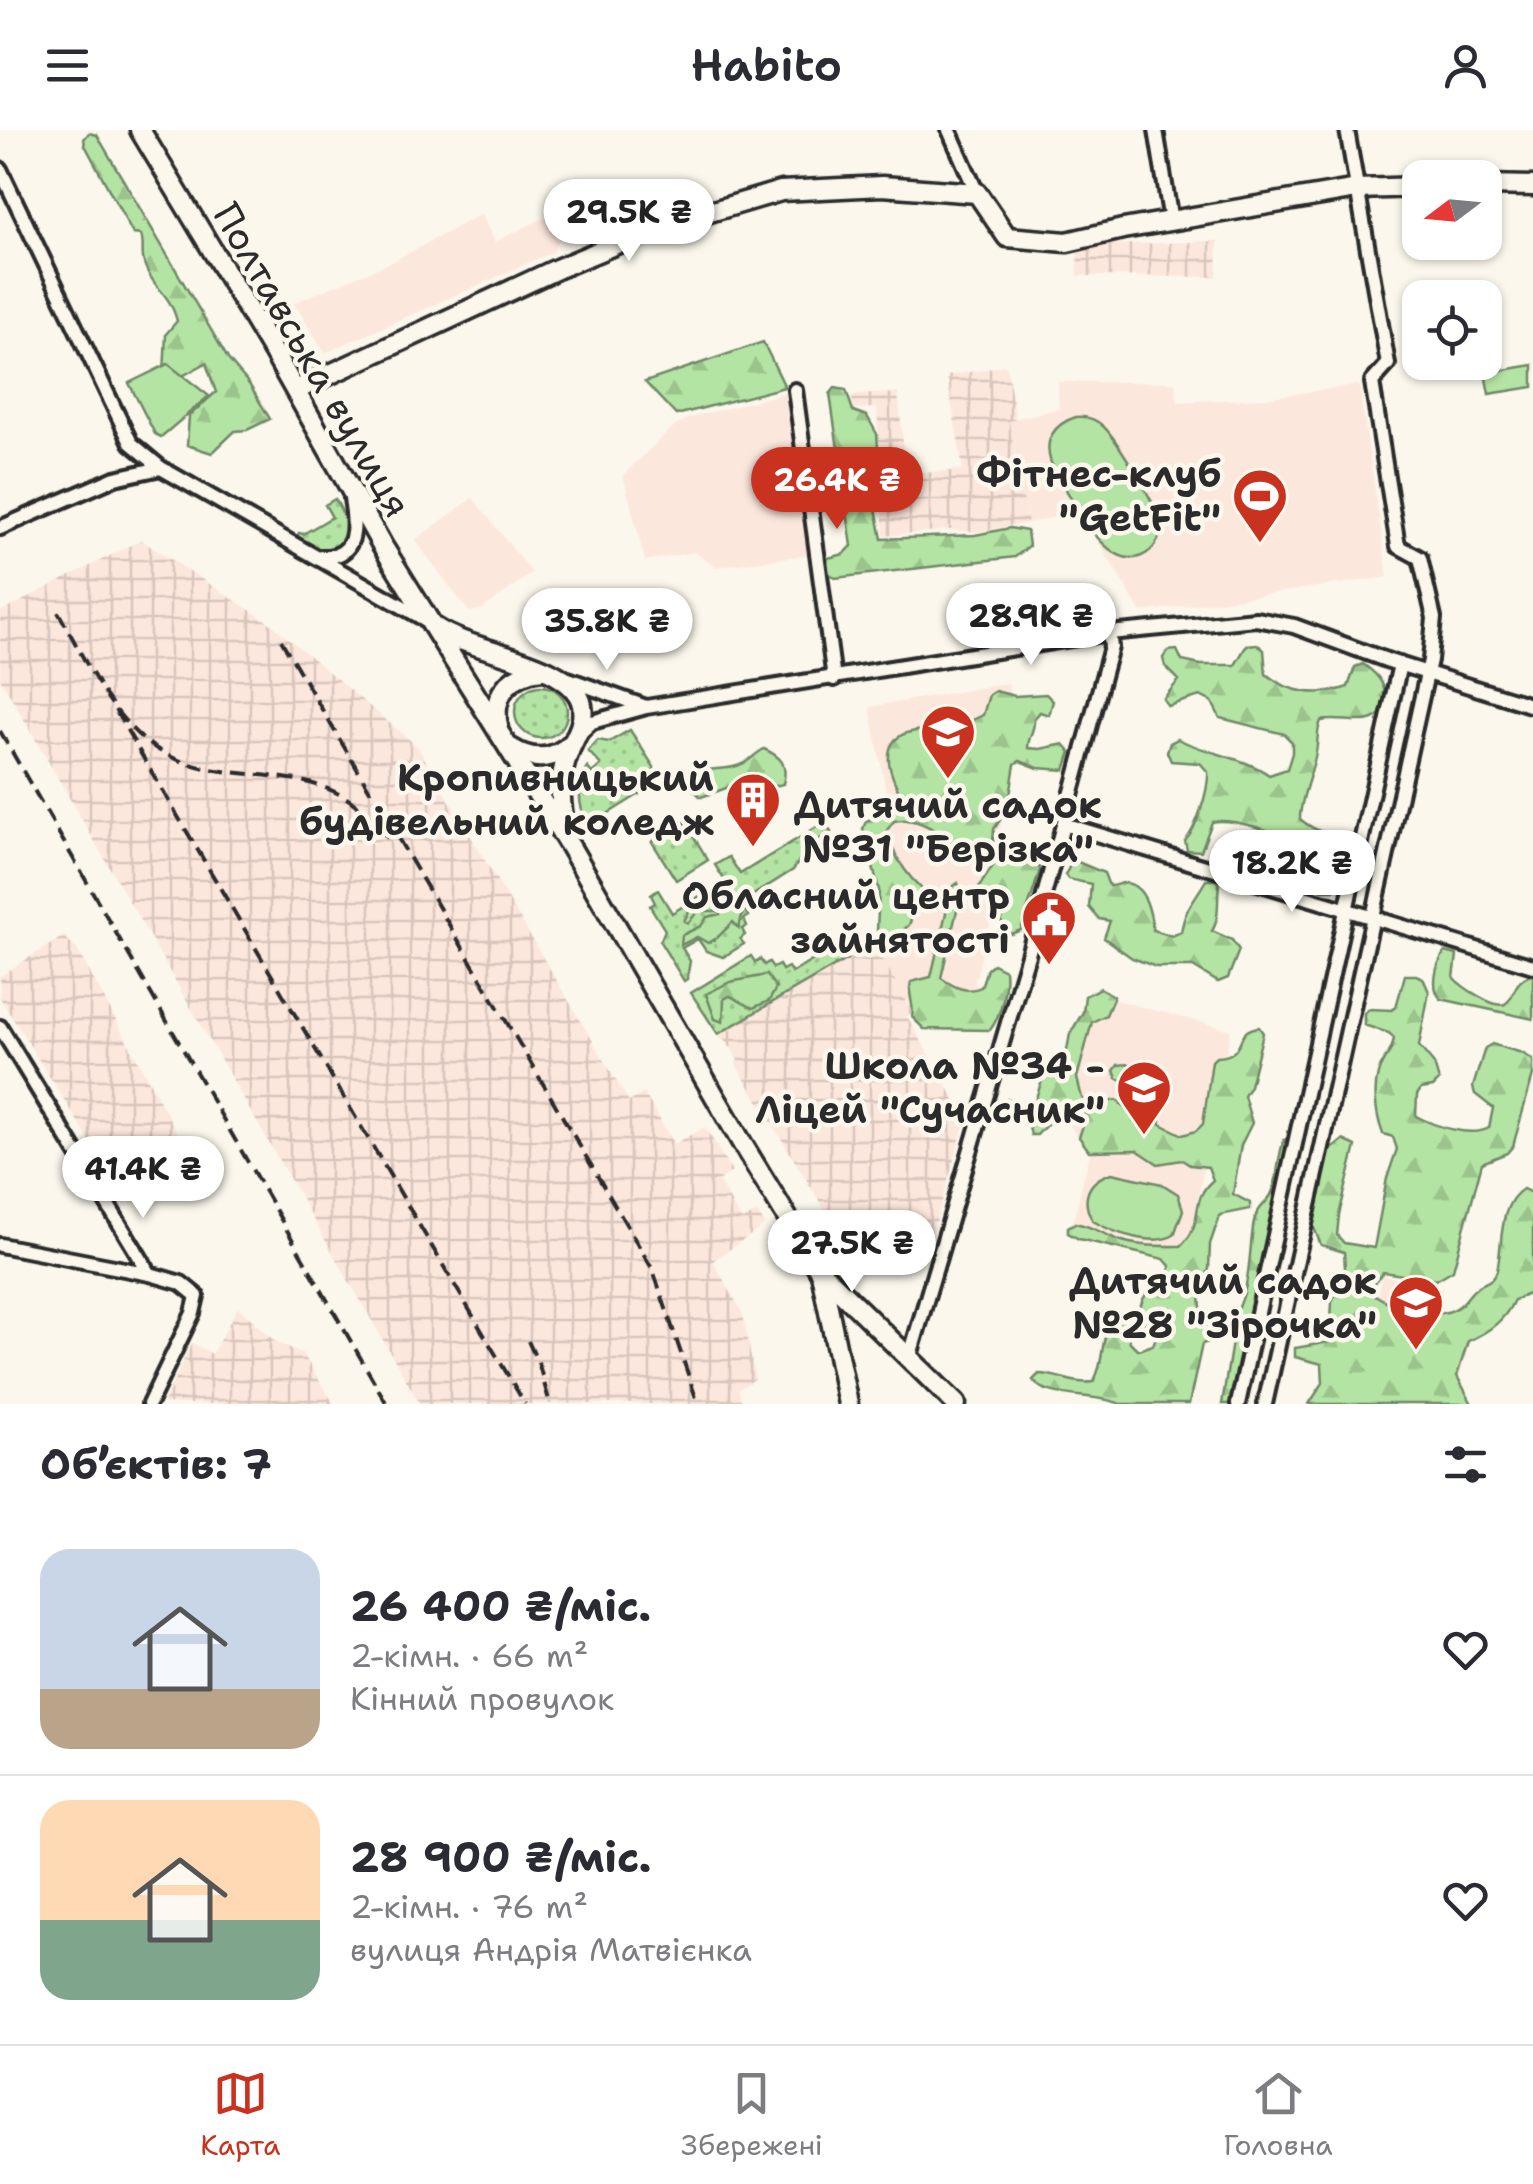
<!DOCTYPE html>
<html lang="uk">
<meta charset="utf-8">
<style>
:root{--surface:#fff;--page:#f2f2f3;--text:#2b2b33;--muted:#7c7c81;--line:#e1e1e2;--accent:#c8321e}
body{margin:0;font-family:"Shantell Sans",sans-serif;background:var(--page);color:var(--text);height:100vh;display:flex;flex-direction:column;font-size:38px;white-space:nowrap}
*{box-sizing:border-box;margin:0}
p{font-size:32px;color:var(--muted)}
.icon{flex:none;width:55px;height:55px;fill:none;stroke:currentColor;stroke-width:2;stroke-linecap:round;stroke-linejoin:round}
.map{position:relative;height:1274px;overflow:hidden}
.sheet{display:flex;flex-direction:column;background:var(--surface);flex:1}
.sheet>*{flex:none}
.needle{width:65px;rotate:254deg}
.fabs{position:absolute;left:1402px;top:30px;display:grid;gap:20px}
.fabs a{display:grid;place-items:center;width:100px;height:100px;border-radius:20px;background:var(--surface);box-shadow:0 2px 8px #0004;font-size:50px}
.price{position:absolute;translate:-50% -85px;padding:0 22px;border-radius:35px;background:#fff;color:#222;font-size:32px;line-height:65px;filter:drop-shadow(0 2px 5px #0008)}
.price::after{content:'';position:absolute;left:50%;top:60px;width:30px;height:22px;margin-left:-15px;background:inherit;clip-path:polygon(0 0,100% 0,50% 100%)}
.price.selected{background:var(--accent);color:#fff}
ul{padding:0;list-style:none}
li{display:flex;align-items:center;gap:30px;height:250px;padding:0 40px}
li+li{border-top:2px solid var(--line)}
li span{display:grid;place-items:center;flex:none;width:280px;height:200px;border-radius:30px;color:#555}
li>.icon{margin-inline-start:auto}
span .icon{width:120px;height:120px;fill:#fffc;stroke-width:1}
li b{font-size:42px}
h2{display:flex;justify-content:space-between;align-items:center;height:120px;padding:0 40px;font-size:42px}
header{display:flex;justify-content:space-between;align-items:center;height:130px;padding:0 40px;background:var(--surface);font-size:45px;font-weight:600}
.dock{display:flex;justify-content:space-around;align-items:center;height:140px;border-top:2px solid var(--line);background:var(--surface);font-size:28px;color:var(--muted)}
.dock a{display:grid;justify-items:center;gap:5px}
.dock .selected{color:var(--accent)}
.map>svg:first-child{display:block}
.built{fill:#fce7dc}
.industrial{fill:url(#industrial-grid)}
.grass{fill:url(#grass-dots);stroke:#708867;stroke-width:2.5}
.forest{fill:url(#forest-firs);stroke:#708867;stroke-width:2.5}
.park{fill:#b4e4a3;stroke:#708867;stroke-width:2.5}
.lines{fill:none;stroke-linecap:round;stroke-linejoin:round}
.minor-casing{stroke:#2b2b2b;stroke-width:20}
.major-casing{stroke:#2b2b2b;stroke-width:25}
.minor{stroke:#fbf7ec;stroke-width:12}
.major{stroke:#fbf7ec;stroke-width:18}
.rail{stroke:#2b2b2b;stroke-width:4;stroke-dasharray:15 8;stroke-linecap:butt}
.labels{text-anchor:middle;stroke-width:9;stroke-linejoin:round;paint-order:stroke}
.street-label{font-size:38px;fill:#2b2b2b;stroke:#fbf7ec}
.poi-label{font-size:38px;font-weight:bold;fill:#2b2b2b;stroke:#fbf7ec;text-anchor:end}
</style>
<header><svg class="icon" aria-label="menu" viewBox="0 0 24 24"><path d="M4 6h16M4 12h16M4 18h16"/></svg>Habito<svg class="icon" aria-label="person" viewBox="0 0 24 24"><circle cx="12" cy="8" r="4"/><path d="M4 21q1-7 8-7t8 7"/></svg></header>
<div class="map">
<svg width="1533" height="1274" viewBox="0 0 1533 1274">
<defs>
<pattern id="industrial-grid" width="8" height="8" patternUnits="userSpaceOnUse" patternTransform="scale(2.5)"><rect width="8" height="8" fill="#fce7dc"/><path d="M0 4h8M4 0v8" fill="none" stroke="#d8c6bd"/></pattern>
<pattern id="grass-dots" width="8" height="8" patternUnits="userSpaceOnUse" patternTransform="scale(2.5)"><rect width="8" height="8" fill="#b4e4a3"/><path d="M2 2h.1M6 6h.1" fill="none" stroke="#9bc48c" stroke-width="1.8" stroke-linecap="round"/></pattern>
<pattern id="forest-firs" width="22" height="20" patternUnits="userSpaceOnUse" patternTransform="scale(2.5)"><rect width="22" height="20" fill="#b4e4a3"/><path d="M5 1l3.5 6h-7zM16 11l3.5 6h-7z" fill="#9bc48c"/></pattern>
</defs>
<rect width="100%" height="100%" fill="#fbf7ec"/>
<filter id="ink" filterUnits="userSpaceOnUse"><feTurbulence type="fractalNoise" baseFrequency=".01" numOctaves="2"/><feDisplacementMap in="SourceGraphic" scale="20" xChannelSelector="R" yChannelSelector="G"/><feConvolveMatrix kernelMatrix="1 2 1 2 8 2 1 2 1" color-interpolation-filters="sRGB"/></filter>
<g filter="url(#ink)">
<!-- built -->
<path class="built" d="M 481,84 L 495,112 L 546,87 L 558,111 L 553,122 L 325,223 L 294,173 L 394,131 Z
M 1058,252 L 1175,252 L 1178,272 L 1266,268 L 1359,255 L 1388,447 L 1141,482 L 1080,382 L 1028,393 L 1009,290 L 1059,279 Z
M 785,263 L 808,425 L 715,437 L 694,422 L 645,431 L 623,345 L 672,298 L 689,288 Z
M 473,368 L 532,443 L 481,480 L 469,482 L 415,410 Z
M 1008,553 L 1020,623 L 992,729 L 1024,739 L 1004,770 L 1000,785 L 993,784 L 974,854 L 982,857 L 971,896 L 923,881 L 905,869 L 874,814 L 901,797 L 872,709 L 891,687 L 870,577 Z
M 1096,865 L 1231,900 L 1187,1123 L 1072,1096 L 1090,1023 L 1067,992 Z
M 1382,1145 L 1442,1158 L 1438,1179 L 1476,1191 L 1452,1274 L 1358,1252 Z"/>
<!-- industrial -->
<path class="industrial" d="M 1218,111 L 1217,147 L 1078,146 L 1077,116 Z
M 1006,235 L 1016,289 L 1009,291 L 1028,393 L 975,402 L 948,400 L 884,406 L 877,278 L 853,279 L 852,265 L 898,263 L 906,344 L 963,340 L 947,246 Z
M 141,410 L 270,493 L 417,616 L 629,972 L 644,963 L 674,1014 L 705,997 L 732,1042 L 718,1051 L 742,1090 L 757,1082 L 765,1095 L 713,1131 L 743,1184 L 755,1249 L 739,1259 L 742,1274 L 420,1274 L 0,548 L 0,482 Z
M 64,806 L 78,821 L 184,1015 L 173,1037 L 124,1065 L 0,868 L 0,846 Z
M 874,814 L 913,882 L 907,886 L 966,989 L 927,1123 L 846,1099 L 839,1104 L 831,1102 L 827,1095 L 829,1087 L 735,933 L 738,931 L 733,920 L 718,904 Z
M 238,1177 L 275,1211 L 303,1224 L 334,1274 L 163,1274 L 192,1213 L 212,1224 Z"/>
<!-- grass -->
<path class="grass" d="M 335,369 C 347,389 352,402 337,421 L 321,423 L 295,409 L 299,403 L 303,404 L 332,387 L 325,375 Z
M515 582a26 26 0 1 1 52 0a26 26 0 1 1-52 0Z
M 630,600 L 654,637 L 654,655 L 588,696 C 578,676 576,657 587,637 L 592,643 L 601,635 L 588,621 L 598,610 L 609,612 Z
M 685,692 L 708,730 L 676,750 L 652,712 Z
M 825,692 L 831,702 L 809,716 L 793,740 L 747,769 L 751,776 L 745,780 L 749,786 L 744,789 L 747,796 L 742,799 L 745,805 L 740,809 L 744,814 L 723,827 L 706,821 L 698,809 L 682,818 L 690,831 L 687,849 L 684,851 L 660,812 L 665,800 L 650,776 L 655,773 L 651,765 L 658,760 L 672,783 L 708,761 L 714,770 L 730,759 L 715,735 L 729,727 L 740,744 Z
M 838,815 L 847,829 L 718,904 L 691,863 L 751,826 L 755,832 L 760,829 L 764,835 L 769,832 L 773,838 L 779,835 L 782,840 L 788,837 L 792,843 Z"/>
<!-- forest -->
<path class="forest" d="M 89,3 L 97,5 L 228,229 L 249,254 L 270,289 L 247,300 L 235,301 L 212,323 L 187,315 L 189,286 L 216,262 L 206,233 L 175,250 L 164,244 L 166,204 L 177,191 C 169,161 154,160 145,136 C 140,124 145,116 141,105 L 133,104 L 85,15 L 84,9 Z
M 763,212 L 785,257 L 676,285 L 645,252 Z
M 835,258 L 846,260 L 853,281 L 867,286 L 877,304 L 881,361 L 875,373 L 882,409 L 975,405 L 1010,398 L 1027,401 L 1029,416 L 1015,427 L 835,448 L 825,440 L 828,428 L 844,424 L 852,416 L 830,264 Z
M 1257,514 L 1264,520 L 1266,544 C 1290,564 1319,567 1348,557 L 1355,537 L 1363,534 C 1374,542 1385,551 1385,566 C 1384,606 1346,585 1321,591 C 1317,600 1318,606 1317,615 C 1315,640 1300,665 1300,689 C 1331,716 1342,689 1345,745 L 1334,760 L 1322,760 L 1307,747 L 1311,724 L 1307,713 C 1286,706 1231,686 1212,692 L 1201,721 L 1187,720 L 1185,711 C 1197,698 1209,659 1208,642 L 1200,633 L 1171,631 L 1167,622 L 1170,613 L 1178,609 C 1207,624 1244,627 1269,645 L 1287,639 L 1292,623 L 1292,612 L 1284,604 L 1220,588 L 1212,572 L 1200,566 L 1168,576 L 1163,569 L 1179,550 L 1165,536 L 1163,528 L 1168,521 L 1177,520 L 1182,531 L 1201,535 L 1235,535 L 1247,515 Z
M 995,561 L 1015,566 L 1046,564 L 1053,571 L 1049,585 L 1040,582 L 1034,589 C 1035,601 1028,606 1028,618 L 1040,619 L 1064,614 L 1071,622 L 1065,640 L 1038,638 L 1020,631 L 1015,634 L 1008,678 L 994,699 L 992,724 L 987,733 L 979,737 C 953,718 930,684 894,691 L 887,700 C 892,726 913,757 937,769 L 937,774 L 923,774 L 913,785 L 909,795 L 890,812 L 881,812 L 877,801 L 879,760 L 863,699 L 866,691 L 894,681 L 901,669 C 898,656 890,646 889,632 C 886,596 923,601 947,598 C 958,597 973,590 983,585 L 989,565 Z
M 764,619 C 782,627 788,635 783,654 L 759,660 L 732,656 L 701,667 L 686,653 L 688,645 C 705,636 729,642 744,633 C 752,629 756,623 764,619 Z
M 1014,718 L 1035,725 L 1040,740 L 1021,800 L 1011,804 L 1004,799 L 1001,791 L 1006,777 C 997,768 985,770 977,760 L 1002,722 Z
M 1073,730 L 1104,743 L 1109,756 C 1115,756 1120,753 1125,753 C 1147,755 1151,786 1153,800 L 1172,806 L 1181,802 C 1186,775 1193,773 1206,750 L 1216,750 L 1219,754 C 1217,770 1220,789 1212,801 L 1232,810 L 1239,820 L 1228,848 L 1218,852 L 1193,837 L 1156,837 L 1132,828 L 1104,808 L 1110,791 L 1099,789 L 1089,777 L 1091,754 L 1068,749 L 1065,745 Z
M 958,753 L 961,763 L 941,848 C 954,857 967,864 981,857 L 987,839 L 993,834 L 1005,840 C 1007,858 1001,886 990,900 L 924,899 L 912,887 C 915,874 907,865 911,852 L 931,847 L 952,757 Z
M 735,766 L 745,773 L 739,798 L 733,792 L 717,808 L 708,813 L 697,807 L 681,815 L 682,805 L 701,796 L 707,787 L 720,784 L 719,781 L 698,781 L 688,793 L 684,791 L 693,773 Z
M 1445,822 L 1457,825 L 1454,848 C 1461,856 1494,879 1505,874 C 1516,868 1510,852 1533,844 L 1533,889 L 1441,869 C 1430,858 1436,834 1445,822 Z
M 767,845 L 776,858 L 769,871 L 753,878 L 730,866 L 724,869 L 723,892 L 715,889 L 706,864 L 730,852 Z
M 1405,845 L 1416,845 L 1423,848 L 1429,862 L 1419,916 L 1434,934 L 1439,951 L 1433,957 L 1421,959 L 1417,965 L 1416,986 C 1434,996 1471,1008 1489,998 L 1493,978 L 1475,964 L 1473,957 L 1485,918 L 1492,914 L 1522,923 L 1533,930 L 1533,945 L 1513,1016 L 1507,1023 L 1482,1033 L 1453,1140 L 1436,1150 L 1383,1142 L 1374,1153 L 1375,1165 C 1393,1177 1438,1192 1458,1177 C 1465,1172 1469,1164 1475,1159 C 1483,1152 1494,1152 1497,1140 C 1503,1115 1498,1074 1523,1059 L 1533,1064 L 1533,1162 L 1514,1170 C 1504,1191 1490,1201 1468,1211 L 1457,1246 L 1472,1274 L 1309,1274 L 1323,1253 L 1322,1234 L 1295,1227 L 1295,1218 L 1330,1212 L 1332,1172 L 1345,1138 L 1344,1122 L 1321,1115 L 1312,1093 L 1327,1023 L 1343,1010 L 1356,1016 L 1339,1085 L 1337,1105 L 1344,1113 L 1374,1118 L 1387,1048 L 1397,1019 L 1393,1007 L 1383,1004 C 1375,983 1371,950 1384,930 C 1390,922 1392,919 1394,908 L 1389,903 L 1364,895 L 1364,883 L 1369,879 L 1392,880 L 1396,877 Z
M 1100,858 L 1114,866 L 1106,885 L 1092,892 L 1077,948 L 1082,968 L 1092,974 L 1117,970 C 1125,979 1131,985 1143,978 L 1146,971 L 1143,962 L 1117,948 L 1114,941 L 1118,935 C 1135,932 1150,937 1164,946 C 1169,963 1158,978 1161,994 L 1183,1005 L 1196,1001 L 1203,994 L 1212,931 L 1216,927 C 1250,926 1231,900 1259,897 L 1263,903 L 1250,956 L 1244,966 L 1252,993 L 1241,1015 L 1233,1064 L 1250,1073 L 1250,1079 L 1220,1085 L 1210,1114 L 1209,1139 L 1200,1163 L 1201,1178 L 1218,1188 L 1221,1197 L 1215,1210 L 1202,1214 L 1189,1274 L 1120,1274 C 1099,1263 1045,1270 1033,1250 L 1039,1244 C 1057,1244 1074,1255 1093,1252 C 1106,1232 1098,1203 1117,1186 L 1123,1189 L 1130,1212 L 1138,1220 L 1153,1215 L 1157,1205 L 1153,1197 L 1143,1192 C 1133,1170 1152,1157 1169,1144 L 1170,1136 L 1164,1129 L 1079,1109 L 1068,1103 L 1068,1097 L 1075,1093 C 1091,1096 1100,1102 1114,1108 C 1135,1117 1159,1116 1181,1116 C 1206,1092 1188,1071 1213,1050 L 1208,1037 L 1190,1035 L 1182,1030 L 1158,1034 L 1137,1020 L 1089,1021 L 1079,1007 L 1084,993 L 1083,985 L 1073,978 L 1061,979 L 1037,1005 L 1031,1005 L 1026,986 L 1001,977 L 1007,969 L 1027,976 L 1034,974 L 1045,941 L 1064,936 L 1070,904 L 1083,882 L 1085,866 Z
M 1284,1010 L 1289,1010 L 1290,1014 L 1235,1274 L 1222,1274 L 1232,1212 L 1229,1191 C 1252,1168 1248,1122 1254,1092 C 1257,1078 1265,1075 1271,1065 C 1279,1049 1277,1027 1284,1010 Z"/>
<!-- park -->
<path class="park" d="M 168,234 L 209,266 L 161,307 L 155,304 L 129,253 Z
M 1533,235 L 1533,257 L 1489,264 L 1485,243 Z
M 1076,287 C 1087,286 1096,289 1104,297 C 1117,310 1160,379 1161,397 C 1161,407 1156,417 1147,423 C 1107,451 1068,360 1051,333 C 1043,310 1054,294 1076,287 Z
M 1112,1043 L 1162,1054 L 1178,1064 L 1183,1080 L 1174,1105 C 1154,1117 1113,1103 1093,1091 C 1080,1070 1087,1050 1112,1043 Z"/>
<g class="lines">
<!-- minor casing -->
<g class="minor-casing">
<path id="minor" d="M 949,0 L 977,63
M 1156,0 L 1171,91
M 0,39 L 131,313 L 161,338 L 426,490
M 795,260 L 834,549
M 0,398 L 115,348 L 161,338
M 321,427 C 358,428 356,397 351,369
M 568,549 L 643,576
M 578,605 L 592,592 L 646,577 L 1109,503 L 1256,489 L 1294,496 L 1389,531 L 1533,576
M 1063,694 L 1533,836
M 0,897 L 150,1144 L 181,1153 L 197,1166 L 193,1183 L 149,1274
M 0,1115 L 150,1144
M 909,1229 L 1028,825 L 1111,517 L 1109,503
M 1238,1274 L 1400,534
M 1265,1274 L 1430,530 L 1434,488 L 1420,428 L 1398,416 L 1372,252 L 1388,234 L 1347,0"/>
</g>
<!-- major casing -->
<g class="major-casing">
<path id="major" d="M 140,0 L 274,223 L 382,415 L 571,718 L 746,1020 L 821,1143 L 848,1274
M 1485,55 L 1533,56
M 296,260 L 559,138 L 652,99 L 781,61 L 882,56 L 977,63 L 1007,107 L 1067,112 L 1123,99 L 1357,59 L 1420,57
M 436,498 C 472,523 573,531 582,575 C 585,593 576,605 570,619 C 558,646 559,676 567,703
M 498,596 C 491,564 511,543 542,540
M 511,618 C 533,632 555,630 573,612
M 822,1143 L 956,1274"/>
</g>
<!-- minor -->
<use href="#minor" class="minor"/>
<!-- major -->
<use href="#major" class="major"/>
<!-- rail -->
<path class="rail" d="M 58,482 C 83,525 105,577 144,610 C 205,659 278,631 343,666 C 361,676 374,693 388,708
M 281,510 L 653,1140 L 698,1274
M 115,580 L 525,1274
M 0,601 L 387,1274
M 528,1211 L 539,1235 L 550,1274"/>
</g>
</g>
<!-- icons -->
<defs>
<g id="stadium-pin" transform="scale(2.875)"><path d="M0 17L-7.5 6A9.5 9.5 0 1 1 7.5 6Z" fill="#c8321e" stroke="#fbf7ec"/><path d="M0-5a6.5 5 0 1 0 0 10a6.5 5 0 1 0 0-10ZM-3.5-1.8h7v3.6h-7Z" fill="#fff"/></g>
<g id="school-pin" transform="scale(2.875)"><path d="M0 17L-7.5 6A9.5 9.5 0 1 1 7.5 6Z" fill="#c8321e" stroke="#fbf7ec"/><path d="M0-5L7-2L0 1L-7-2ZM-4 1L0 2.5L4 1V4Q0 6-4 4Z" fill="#fff"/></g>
<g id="building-pin" transform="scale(2.875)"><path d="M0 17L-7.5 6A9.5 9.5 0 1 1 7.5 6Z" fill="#c8321e" stroke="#fbf7ec"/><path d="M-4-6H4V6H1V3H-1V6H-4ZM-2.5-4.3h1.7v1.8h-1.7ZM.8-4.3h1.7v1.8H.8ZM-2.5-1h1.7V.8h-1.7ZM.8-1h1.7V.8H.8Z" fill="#fff"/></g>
<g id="civic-pin" transform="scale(2.875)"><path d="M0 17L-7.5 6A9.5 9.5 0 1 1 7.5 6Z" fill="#c8321e" stroke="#fbf7ec"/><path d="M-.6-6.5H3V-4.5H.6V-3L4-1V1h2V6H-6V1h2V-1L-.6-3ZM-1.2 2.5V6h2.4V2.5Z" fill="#fff"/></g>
</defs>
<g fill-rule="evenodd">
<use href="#stadium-pin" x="1260" y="366"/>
<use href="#school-pin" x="948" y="602"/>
<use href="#building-pin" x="753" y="670"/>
<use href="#civic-pin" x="1049" y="788"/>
<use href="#school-pin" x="1144" y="958"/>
<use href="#school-pin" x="1416" y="1173"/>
</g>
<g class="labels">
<!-- street labels -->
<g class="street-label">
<text transform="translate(312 230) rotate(60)" y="13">Полтавська вулиця</text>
</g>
<!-- poi labels -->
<g class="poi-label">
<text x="1221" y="357">Фітнес-клуб<tspan x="1221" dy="44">"GetFit"</tspan></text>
<text x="714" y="661">Кропивницький<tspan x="714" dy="44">будівельний коледж</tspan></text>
<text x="948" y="688" text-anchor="middle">Дитячий садок<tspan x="948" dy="44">№31 "Берізка"</tspan></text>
<text x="1010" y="779">Обласний центр<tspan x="1010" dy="44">зайнятості</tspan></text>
<text x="1105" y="949">Школа №34 -<tspan x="1105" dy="44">Ліцей "Сучасник"</tspan></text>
<text x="1377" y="1164">Дитячий садок<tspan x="1377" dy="44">№28 "Зірочка"</tspan></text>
</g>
</g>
</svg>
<div class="fabs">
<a><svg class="needle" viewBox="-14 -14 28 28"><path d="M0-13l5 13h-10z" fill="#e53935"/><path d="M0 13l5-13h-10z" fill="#7c7c81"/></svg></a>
<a><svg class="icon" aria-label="locate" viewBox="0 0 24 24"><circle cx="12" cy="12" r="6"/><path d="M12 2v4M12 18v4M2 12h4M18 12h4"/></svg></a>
</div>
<b class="price" style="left:629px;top:134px">29.5K ₴</b>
<b class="price selected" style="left:837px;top:402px">26.4K ₴</b>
<b class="price" style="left:1031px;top:538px">28.9K ₴</b>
<b class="price" style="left:607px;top:543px">35.8K ₴</b>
<b class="price" style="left:1292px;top:785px">18.2K ₴</b>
<b class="price" style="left:143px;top:1091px">41.4K ₴</b>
<b class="price" style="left:852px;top:1165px">27.5K ₴</b>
</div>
<section class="sheet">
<h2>Об’єктів: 7<svg class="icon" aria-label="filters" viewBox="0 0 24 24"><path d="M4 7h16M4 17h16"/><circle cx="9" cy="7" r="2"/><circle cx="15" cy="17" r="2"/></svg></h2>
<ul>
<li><span style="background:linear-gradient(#c9d6e8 70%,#b9a48a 0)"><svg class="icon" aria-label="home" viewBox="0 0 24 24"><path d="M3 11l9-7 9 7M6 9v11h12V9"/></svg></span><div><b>26 400 ₴/міс.</b><p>2-кімн. · 66 m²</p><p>Кінний провулок</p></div><svg class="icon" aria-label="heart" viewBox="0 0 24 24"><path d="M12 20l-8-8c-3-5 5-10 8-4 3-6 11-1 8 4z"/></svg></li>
<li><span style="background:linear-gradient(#ffd9b3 60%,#7fa58c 0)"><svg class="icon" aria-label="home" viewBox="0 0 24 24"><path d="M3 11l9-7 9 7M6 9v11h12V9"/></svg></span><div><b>28 900 ₴/міс.</b><p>2-кімн. · 76 m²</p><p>вулиця Андрія Матвієнка</p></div><svg class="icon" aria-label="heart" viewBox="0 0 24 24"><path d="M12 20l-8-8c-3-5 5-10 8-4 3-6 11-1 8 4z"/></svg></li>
</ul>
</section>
<nav class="dock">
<a class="selected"><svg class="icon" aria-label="map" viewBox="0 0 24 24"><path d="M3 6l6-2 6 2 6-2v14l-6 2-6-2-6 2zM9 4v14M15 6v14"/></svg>Карта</a>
<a><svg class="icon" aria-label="saved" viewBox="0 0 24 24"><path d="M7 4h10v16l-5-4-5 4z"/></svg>Збережені</a>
<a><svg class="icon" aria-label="home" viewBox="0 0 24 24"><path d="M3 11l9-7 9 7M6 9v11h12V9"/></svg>Головна</a>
</nav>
